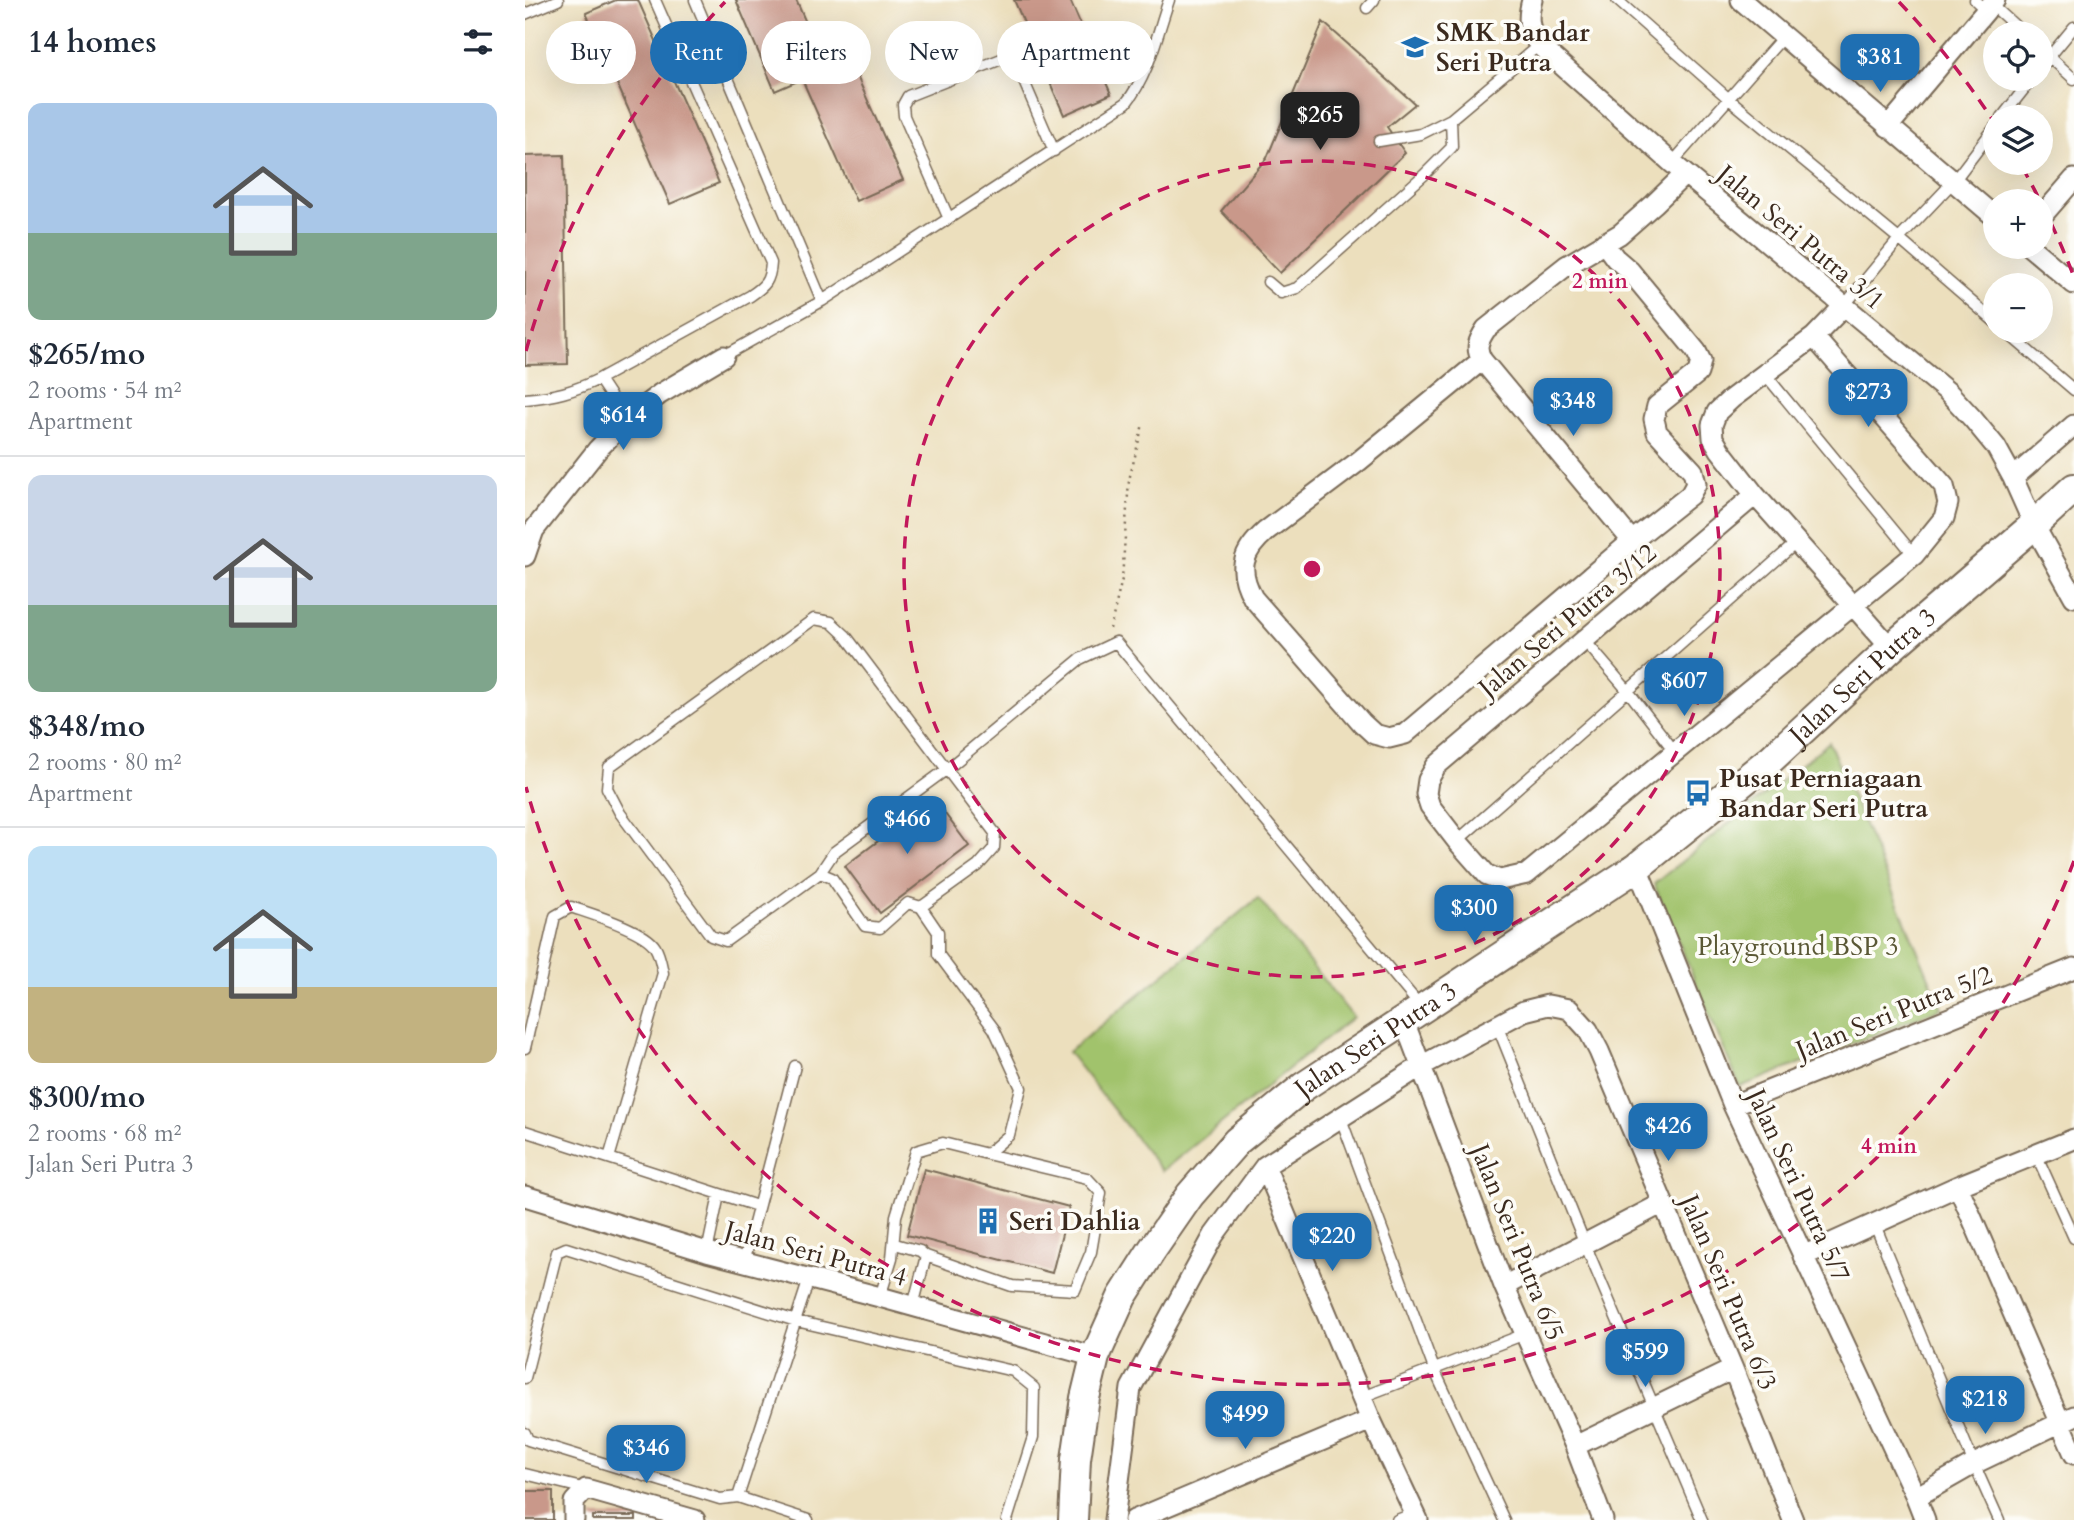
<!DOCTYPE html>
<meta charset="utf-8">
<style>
:root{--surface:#fff;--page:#f6f6f7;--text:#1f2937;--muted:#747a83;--line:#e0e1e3;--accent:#1f6fb2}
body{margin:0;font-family:Cardo,serif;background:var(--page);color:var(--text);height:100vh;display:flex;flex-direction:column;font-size:26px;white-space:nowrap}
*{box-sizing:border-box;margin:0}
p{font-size:23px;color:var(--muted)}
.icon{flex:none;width:38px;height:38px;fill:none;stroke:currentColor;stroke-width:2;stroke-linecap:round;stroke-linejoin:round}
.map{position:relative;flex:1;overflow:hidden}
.sheet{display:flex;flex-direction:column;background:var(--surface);width:525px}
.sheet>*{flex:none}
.guide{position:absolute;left:21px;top:21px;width:665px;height:63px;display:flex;gap:14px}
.controls{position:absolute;left:1458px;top:21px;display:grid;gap:14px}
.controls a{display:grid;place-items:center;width:70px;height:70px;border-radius:50%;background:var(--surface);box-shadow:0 7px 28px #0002;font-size:35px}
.price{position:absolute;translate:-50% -60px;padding:0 16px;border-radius:14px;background:var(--accent);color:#fff;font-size:23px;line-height:46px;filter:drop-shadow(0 2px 4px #0008)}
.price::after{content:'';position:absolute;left:50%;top:42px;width:21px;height:16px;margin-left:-10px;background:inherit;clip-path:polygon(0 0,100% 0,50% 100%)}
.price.selected{background:#222;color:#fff}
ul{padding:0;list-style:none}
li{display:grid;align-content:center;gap:14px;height:371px;padding:0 28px}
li+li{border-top:2px solid var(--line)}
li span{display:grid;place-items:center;height:217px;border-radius:14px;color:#555}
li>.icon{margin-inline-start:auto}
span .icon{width:126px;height:126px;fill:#fffc;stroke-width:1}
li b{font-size:30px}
h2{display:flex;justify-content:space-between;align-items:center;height:84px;padding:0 28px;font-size:30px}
.chip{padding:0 24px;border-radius:32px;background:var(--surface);box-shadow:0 7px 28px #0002;font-size:24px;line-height:63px}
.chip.selected{background:var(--accent);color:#fff}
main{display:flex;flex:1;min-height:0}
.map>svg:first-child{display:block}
.green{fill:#a1c36c;stroke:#6e7645;stroke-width:2}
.building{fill:#c9988a}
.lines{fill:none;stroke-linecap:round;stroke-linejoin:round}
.lane-casing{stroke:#796956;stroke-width:13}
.street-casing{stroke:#796956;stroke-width:23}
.secondary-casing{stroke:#796956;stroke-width:32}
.path{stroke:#796956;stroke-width:2.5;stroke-dasharray:2 5;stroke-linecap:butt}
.lane{stroke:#fff;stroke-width:10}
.street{stroke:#fff;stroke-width:19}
.secondary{stroke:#fff;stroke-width:28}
.ring{fill:none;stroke:#c2185b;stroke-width:3.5;stroke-dasharray:12 9}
.labels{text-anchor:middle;stroke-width:7;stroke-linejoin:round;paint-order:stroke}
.poi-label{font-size:26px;font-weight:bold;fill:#3b2a1e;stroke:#fdfcf7;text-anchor:start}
.street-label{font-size:26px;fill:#3b2a1e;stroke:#fdfcf7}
.park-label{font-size:26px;fill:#5a5835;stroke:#fdfcf7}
.centre{fill:#c2185b;stroke:#fdfcf7;stroke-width:3.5}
.ring-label{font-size:21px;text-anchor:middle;font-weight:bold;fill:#c2185b;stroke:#fdfcf7;stroke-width:7;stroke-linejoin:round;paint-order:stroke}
</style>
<main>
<section class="sheet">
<h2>14 homes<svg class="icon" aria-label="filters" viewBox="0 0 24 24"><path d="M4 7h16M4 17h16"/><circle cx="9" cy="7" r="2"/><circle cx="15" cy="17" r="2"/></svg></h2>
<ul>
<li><span style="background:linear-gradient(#a9c7e8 60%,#7fa58c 0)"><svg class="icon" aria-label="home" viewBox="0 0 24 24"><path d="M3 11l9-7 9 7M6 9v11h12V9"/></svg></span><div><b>$265/mo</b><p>2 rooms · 54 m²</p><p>Apartment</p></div></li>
<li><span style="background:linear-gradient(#c9d6e8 60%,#7fa58c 0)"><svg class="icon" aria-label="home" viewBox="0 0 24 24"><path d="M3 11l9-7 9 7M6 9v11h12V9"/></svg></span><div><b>$348/mo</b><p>2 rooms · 80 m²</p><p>Apartment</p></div></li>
<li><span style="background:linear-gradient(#bfe0f5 65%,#c2b280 0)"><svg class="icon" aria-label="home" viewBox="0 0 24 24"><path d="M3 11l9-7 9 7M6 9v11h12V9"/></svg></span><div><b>$300/mo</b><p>2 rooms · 68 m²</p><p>Jalan Seri Putra 3</p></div></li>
</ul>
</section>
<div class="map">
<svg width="1549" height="1520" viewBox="0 0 1549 1520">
<rect width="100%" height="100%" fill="#fdfcf7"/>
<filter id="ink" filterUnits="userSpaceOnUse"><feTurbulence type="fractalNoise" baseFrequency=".0143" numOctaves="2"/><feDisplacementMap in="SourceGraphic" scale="14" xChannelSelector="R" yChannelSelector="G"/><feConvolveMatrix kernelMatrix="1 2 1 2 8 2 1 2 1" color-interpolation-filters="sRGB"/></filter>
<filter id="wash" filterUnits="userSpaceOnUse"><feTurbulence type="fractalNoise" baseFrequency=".00686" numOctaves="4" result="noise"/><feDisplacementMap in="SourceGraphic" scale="28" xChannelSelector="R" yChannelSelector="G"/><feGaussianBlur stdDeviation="1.57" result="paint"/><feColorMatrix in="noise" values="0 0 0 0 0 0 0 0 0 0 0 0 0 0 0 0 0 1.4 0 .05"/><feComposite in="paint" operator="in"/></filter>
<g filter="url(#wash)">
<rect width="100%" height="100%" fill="#ecdfbd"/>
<!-- green -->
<path class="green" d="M 1304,742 L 1417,1008 L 1215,1087 L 1129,884 Z
M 733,898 L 828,1017 L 637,1171 L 543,1052 Z"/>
<g id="blocks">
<!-- building -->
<path class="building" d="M 91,0 L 113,0 L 194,183 L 145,204 L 61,13 Z
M 211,0 L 271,0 L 301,68 L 324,58 L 378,180 L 331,201 L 277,79 L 250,91 Z
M 489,0 L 545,0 L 586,94 L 539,115 Z
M 798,22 L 890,104 L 862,127 L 880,153 L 755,273 L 696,211 L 742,158 Z
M 39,155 L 43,364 L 0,365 L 0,156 Z
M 409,799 L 444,846 L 355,913 L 320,866 Z
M 399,1169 L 544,1207 L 527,1273 L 382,1235 Z
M 0,1491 L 28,1491 L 28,1520 L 0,1520 Z
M 68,1516 L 111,1516 L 111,1520 L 68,1520 Z"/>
</g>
</g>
<g filter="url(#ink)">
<use href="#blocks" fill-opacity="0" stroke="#796956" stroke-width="2"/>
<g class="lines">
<!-- lane casing -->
<g class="lane-casing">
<path id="lane" d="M 170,0 L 297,301
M 1092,0 L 1204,99 L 1374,239 L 1470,322
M 1450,0 L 1461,10
M 1466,4 L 1498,33
M 842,8 L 849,0
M 0,14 L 33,0
M 1516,49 L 1549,79
M 1516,67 L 1549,27
M 1477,117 L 1507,79
M 854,141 L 896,134 L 926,119 L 1014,45
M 1147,163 L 1258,37
M 424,219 L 379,116 L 378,105 L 383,96 L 479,58 L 487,58 L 491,63 L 529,151
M 743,282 L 756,293 L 772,288 L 899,175 L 927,147 L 926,119
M 1318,307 L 1374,239 L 1429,181 L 1470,127
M 1480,331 L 1549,390
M 199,356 L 297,301 L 601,103 C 624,75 632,34 644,0
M 1240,374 L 1389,555
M 74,379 L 101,420
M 0,399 C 31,396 47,392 74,379 L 225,296 C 240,286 245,281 246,263 L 130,0
M 1060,641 L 1103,691 L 1150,752
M 932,841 L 1272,542
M 295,873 L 309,852 L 422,769 L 555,659 L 591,642 L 896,1007
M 972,1025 L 1060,1244 L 1177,1520
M 0,1048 L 30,916 L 46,907 C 66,914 120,930 130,947 C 135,955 136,964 138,973 L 84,1158
M 815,1116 L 909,1369 L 979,1520
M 0,1131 L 232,1206
M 1511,1154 L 1549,1238
M 1350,1225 L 1449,1464 L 1474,1520
M 370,1244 L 395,1251 L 401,1256 L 487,1286 L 550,1290 L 566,1252 L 576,1193 L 562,1178 L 462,1154
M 182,1252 L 194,1195
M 219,1262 L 270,1066
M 355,1297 L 367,1258 L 371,1216 L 391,1151 L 418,1143 L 462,1154 L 484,1135 L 496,1088 L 469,1029 L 413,954 L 413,932 L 396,907 L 383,903 L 355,928 L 340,926 L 307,878 L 295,873 L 201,941 L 186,936 L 95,813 L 82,788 L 84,767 L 289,619 L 306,622 L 321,636 L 470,833 L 469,848 L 453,866 L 396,907
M 388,1306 L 401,1256
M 0,1378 L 32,1252 L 41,1248 L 271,1321 L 488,1371 L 509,1388 L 508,1437 L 482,1520
M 837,1397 L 1000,1334
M 0,1433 L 3,1440 L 195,1499 L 213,1497 L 283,1520
M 0,1474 L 61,1489
M 213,1497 L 284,1279
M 872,1520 L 890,1513"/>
</g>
<!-- street casing -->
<g class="street-casing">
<path id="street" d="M 1007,0 C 1002,18 1003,29 1014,45 L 1147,163 L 1423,392 L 1448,419 L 1471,447 L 1488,478 L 1509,525 L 1549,597
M 1216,0 L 1470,217
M 1363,127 L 1470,0
M 1516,217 L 1549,179
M 1505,247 L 1549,284
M 1318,307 L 1289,337 L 1206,399 L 1192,412 L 1187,425 L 1188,438 L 1195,450 L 1230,495 L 1366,648
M 957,360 L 834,461 L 741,531 C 717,552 712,569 728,598 L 837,723 L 849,734 L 864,738 L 880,734 L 1107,541 L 1165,495 L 1171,484 L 1168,471 L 1132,432 L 1129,419 L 1132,406 L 1173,373 L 1176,361 L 1171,351 L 1105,271 L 1090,258 L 1079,243
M 1488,478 L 1549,425
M 1230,495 L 911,766 L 903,780 L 901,794 L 905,806 L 932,841 L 962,875 L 975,880 L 1002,874 L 1389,555 L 1419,518 L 1423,503 L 1419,486 L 1289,337
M 1107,541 L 957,360 C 950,348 953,341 961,329 L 1041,266 L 1095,234 L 1129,204 L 1160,174
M 0,556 L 9,530 L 73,449 L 101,420 L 135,394 L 199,356
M 1112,867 L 1208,1105 L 1391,1497 L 1400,1520
M 879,1021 L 979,1286 L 1050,1446 L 1078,1520
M 1208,1105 L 1549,968
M 740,1166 L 846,1420 L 893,1520
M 1433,1186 L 1549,1454
M 0,1196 L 182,1252 L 355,1297 L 570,1357
M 1278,1256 L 1433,1186 L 1549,1139
M 979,1286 L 1138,1203
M 1050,1446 L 1208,1369
M 1391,1497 L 1449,1464 L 1549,1416
M 49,1520 L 49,1502 L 61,1489 L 170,1520
M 589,1520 L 606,1388 L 689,1235 L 740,1166 L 896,1066 L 999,1011 L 1023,1005 L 1044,1009 L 1063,1030 L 1074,1051 L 1208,1369 L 1268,1520
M 609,1520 L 846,1420"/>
</g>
<!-- secondary casing -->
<g class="secondary-casing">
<g id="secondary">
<path id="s1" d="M 548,1520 L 551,1459 L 560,1398 L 570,1357 L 597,1297 L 627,1250 L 665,1195 L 712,1141 L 778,1087 L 1112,867 L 1246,759 L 1366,648 L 1509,525 L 1549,488"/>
</g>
</g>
<!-- path -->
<path class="path" d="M 585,629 L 597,579 L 604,480 L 618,424"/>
<!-- lane -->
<use href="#lane" class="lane"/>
<!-- street -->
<use href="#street" class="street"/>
<!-- secondary -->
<use href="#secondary" class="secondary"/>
</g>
</g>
<!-- distance rings -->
<g class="ring">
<circle cx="787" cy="569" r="408"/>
<path d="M1549 861A816 816 0 0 1 1 787M1 351A816 816 0 0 1 200 2M1374 2A816 816 0 0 1 1467 119M1497 167A816 816 0 0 1 1549 277"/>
</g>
<!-- icons -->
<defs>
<g id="school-bare" transform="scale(2.1)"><path d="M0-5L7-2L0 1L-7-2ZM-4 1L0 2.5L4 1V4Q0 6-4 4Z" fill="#1f6fb2" stroke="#fdfcf7" stroke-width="2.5" paint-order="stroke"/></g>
<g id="bus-bare" transform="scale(2.1)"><path d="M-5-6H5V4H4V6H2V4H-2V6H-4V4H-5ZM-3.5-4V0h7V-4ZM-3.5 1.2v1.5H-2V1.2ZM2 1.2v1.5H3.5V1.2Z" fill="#1f6fb2" stroke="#fdfcf7" stroke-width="2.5" paint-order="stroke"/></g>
<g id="building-bare" transform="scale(2.1)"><path d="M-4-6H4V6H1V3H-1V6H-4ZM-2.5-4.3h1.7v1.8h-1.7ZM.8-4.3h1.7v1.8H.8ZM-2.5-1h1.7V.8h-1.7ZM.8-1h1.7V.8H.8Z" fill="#1f6fb2" stroke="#fdfcf7" stroke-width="2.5" paint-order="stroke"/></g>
</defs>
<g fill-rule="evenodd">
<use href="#school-bare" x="890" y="47"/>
<use href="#bus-bare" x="1173" y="793"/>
<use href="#building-bare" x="463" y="1221"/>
</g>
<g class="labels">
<!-- poi labels -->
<g class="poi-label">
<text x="911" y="41">SMK Bandar<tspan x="911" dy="30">Seri Putra</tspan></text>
<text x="1194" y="787">Pusat Perniagaan<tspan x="1194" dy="30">Bandar Seri Putra</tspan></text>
<text x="484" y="1230">Seri Dahlia</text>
</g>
<!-- street labels -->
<g class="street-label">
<text transform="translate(1276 237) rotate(40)" y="9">Jalan Seri Putra 3/1</text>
<text transform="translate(1042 620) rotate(-40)" y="9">Jalan Seri Putra 3/12</text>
<text dy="9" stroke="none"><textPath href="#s1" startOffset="1206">Jalan Seri Putra 3</textPath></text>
<text transform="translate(1369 1012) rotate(-22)" y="9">Jalan Seri Putra 5/2</text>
<text dy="9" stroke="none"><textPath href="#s1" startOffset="597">Jalan Seri Putra 3</textPath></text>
<text transform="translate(1274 1185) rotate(65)" y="9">Jalan Seri Putra 5/7</text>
<text transform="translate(993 1242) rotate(68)" y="9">Jalan Seri Putra 6/5</text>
<text transform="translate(291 1253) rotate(15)" y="9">Jalan Seri Putra 4</text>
<text transform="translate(1204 1292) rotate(67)" y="9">Jalan Seri Putra 6/3</text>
</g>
<!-- park labels -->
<g class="park-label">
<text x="1273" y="955">Playground BSP 3</text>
</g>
</g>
<circle cx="787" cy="569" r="10" class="centre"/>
<g class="ring-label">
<text x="1075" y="288">2 min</text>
<text x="1364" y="1153">4 min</text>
</g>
</svg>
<div class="controls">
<a><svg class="icon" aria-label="locate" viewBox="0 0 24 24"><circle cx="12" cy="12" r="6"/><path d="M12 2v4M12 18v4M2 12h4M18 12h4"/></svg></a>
<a><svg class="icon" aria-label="layers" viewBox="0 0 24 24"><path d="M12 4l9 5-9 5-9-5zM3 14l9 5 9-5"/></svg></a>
<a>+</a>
<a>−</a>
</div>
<b class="price" style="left:1355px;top:94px">$381</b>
<b class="price selected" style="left:795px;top:152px">$265</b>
<b class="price" style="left:1343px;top:429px">$273</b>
<b class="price" style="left:1048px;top:438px">$348</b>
<b class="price" style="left:98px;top:452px">$614</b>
<b class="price" style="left:1159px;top:718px">$607</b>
<b class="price" style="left:382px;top:856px">$466</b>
<b class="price" style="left:949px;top:945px">$300</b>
<b class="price" style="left:1143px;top:1163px">$426</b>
<b class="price" style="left:807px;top:1273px">$220</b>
<b class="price" style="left:1120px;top:1389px">$599</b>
<b class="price" style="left:1460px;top:1436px">$218</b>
<b class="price" style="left:720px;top:1451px">$499</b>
<b class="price" style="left:121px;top:1485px">$346</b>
<div class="guide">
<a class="chip">Buy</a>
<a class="chip selected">Rent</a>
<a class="chip">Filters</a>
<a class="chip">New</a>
<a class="chip">Apartment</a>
</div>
</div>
</main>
